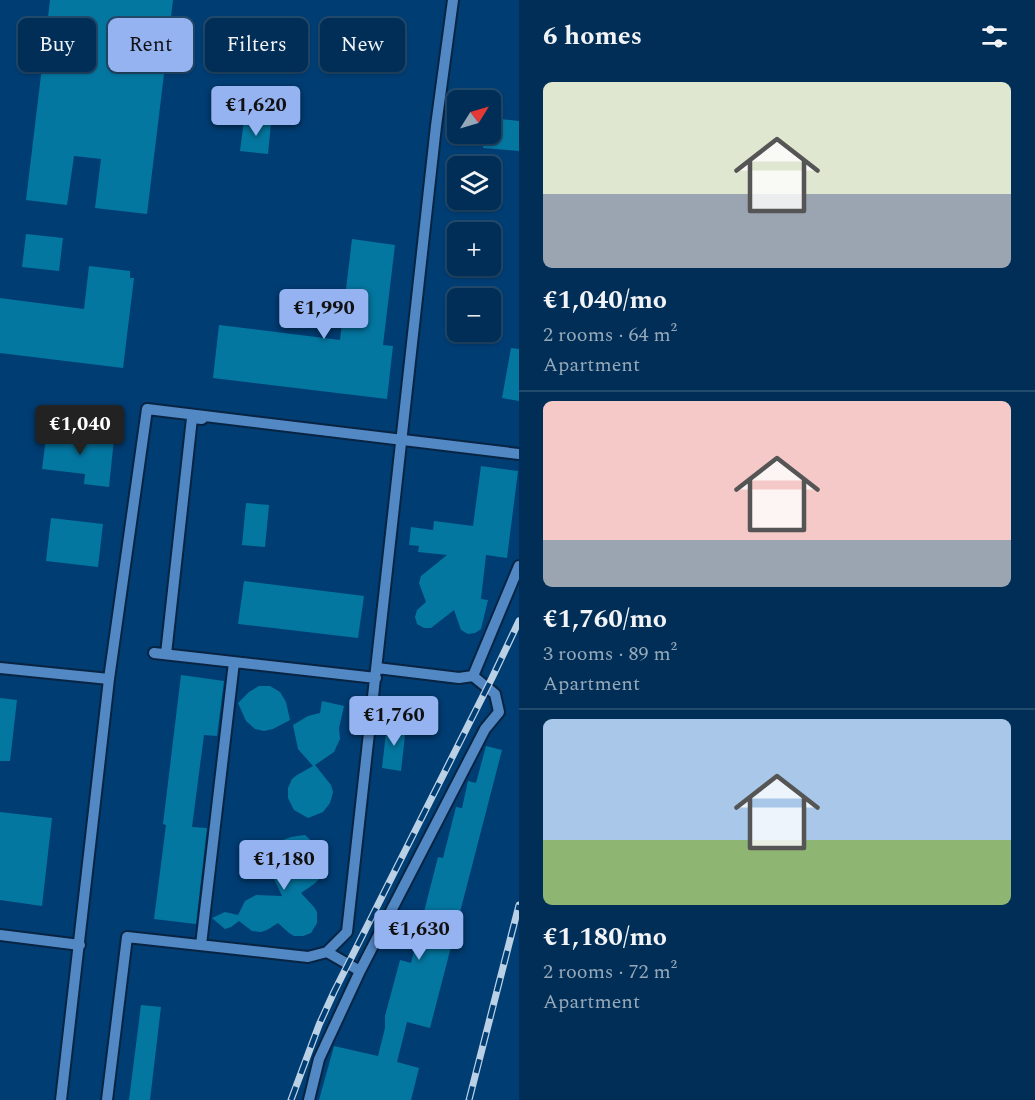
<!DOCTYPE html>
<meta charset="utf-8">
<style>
:root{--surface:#002e56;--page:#0a365c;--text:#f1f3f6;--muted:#95a8b9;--line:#224a6c;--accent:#95b2f1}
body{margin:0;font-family:Spectral,serif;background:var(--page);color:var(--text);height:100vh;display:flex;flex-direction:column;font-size:22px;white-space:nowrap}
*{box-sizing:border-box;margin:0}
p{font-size:20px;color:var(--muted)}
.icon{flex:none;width:33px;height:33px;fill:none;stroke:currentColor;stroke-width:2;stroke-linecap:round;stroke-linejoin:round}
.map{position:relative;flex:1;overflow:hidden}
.panel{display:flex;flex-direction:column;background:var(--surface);width:516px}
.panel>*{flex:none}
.hud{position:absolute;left:18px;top:18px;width:411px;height:54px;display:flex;gap:12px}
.needle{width:39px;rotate:53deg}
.tools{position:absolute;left:447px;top:90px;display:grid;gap:12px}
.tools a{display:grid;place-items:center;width:54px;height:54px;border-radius:9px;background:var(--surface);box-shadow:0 2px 4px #0004,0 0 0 2px var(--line);font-size:30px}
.price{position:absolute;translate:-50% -51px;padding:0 14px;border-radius:6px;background:var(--accent);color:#111;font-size:20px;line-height:39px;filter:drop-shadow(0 2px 3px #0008)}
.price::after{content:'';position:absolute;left:50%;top:36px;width:18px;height:14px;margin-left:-9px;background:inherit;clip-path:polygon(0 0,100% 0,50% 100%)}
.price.on{background:#222;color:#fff}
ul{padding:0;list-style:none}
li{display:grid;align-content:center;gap:12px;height:318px;padding:0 24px}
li+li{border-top:2px solid var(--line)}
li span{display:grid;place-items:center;height:186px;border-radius:9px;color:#555}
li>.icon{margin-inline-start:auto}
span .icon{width:108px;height:108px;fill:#fffc;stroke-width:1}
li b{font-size:26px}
h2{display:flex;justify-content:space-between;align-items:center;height:72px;padding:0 24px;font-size:26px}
.tag{padding:0 21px;border-radius:9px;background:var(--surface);box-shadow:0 2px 4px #0004,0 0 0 2px var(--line);font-size:21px;line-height:54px}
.tag.on{background:var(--accent);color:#111}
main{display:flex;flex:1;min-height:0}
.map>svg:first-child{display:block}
.building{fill:#0477a1}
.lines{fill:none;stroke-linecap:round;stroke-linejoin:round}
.service-casing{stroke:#082442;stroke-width:14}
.service{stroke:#5288c4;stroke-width:10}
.rail-casing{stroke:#bad0e4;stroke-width:7}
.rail{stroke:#003d73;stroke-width:4.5;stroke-dasharray:14;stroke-linecap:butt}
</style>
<main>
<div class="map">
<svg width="519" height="1100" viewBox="0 0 519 1100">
<rect width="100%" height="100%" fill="#003d73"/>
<!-- building -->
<path class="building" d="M 50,0 L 173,0 L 147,214 L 95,208 L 101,159 L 74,156 L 67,205 L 26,200 Z
M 490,118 L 519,121 L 519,151 L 483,148 L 484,134 L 490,134 Z
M 244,120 L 271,123 L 268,154 L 240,151 Z
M 26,234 L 63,238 L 59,271 L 22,267 Z
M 352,239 L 395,245 L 383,345 L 393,346 L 387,399 L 213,378 L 219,325 L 340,340 Z
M 89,266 L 130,271 L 130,278 L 134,278 L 123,368 L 0,353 L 0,298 L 84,309 Z
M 511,348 L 519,349 L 519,401 L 502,398 Z
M 47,430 L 114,439 L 109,487 L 84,484 L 85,474 L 42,469 Z
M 481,466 L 518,471 L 507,558 L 486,555 L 481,599 L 488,600 L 481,629 L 475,633 L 468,634 L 461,630 L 454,610 L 431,628 L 424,628 L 417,624 L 415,617 L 417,610 L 426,602 L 419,583 L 421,576 L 447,555 L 418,552 L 419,546 L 409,545 L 411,527 L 433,530 L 434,521 L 473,526 Z
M 246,503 L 269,505 L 265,547 L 242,545 Z
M 51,518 L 103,524 L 98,567 L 46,561 Z
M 244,581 L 364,596 L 358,638 L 238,624 Z
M 181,675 L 224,681 L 217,736 L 204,735 L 192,827 L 207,828 L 196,924 L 154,919 L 166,825 L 163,824 Z
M 259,686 L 270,686 L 280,692 L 286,702 L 290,720 L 273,729 L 264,731 L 255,729 L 246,721 L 238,703 L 249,692 Z
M 0,698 L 17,700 L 10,761 L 0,761 Z
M 322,701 L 344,706 L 339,728 L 340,739 L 334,752 L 315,765 L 331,785 L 333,792 L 330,803 L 323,812 L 308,818 L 294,810 L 288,798 L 288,788 L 292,779 L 297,775 L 313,766 L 298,749 L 293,725 L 308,716 L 320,713 Z
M 387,724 L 406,726 L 401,771 L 382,768 Z
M 486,746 L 502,750 L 430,1028 L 407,1022 L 397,1062 L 419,1068 L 411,1100 L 319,1100 L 334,1046 L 378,1056 L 385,1028 L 385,1016 L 400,960 L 411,963 L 438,857 L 443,858 L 456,807 L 462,808 L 468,781 L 476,783 Z
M 0,812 L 52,818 L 42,906 L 0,900 Z
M 305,835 L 321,850 L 324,862 L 323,870 L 320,878 L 314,884 L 301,893 L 314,907 L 317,912 L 317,923 L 311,933 L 303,936 L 294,936 L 289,933 L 278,923 L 267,930 L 261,932 L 252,931 L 239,921 L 231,927 L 225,929 L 212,918 L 225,912 L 238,915 L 245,901 L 256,895 L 282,896 L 270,870 L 270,861 L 272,853 L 277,846 L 283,840 L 291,837 Z
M 141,1005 L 161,1007 L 150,1100 L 129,1100 Z"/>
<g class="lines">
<!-- service casing -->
<g class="service-casing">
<path id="service" d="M 154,653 L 376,678
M 166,654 L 192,418 L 202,419
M 0,668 L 109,679
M 377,668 L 459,678 L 473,676 L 519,566
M 0,935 L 80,945
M 201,945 L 234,662
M 327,952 L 360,971
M 61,1100 L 109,679 L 147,409 L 519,454
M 107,1100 L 127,937 L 308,957 L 327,952 L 347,932 L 436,126 L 453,0
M 309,1100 L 319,1059 L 360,971 L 485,729 L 499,712 L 495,694 L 473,676"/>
</g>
<!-- service -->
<use href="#service" class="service"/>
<!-- rail casing -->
<g class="rail-casing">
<path id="rail" d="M 291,1100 L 319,1025 L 334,992 L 492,678 L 519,621
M 469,1100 L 519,905"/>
</g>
<!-- rail -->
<use href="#rail" class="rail"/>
</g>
</svg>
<div class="tools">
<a><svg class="needle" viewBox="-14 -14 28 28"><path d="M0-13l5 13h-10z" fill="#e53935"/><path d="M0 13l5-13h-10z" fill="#95a8b9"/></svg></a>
<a><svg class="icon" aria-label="layers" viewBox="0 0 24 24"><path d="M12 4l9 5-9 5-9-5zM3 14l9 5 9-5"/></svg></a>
<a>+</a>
<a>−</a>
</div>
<b class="price" style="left:256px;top:137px">€1,620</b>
<b class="price" style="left:324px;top:340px">€1,990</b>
<b class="price on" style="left:80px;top:456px">€1,040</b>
<b class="price" style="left:394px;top:747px">€1,760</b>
<b class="price" style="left:284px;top:891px">€1,180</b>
<b class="price" style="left:419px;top:961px">€1,630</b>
<div class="hud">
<a class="tag">Buy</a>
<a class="tag on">Rent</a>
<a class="tag">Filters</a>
<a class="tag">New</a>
</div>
</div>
<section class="panel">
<h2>6 homes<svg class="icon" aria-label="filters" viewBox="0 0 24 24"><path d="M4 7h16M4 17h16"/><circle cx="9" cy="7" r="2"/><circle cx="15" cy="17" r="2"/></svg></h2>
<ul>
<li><span style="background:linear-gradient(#dfe7d0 60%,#9aa5b1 0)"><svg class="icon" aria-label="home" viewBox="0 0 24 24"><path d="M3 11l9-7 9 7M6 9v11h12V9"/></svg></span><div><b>€1,040/mo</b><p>2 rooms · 64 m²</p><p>Apartment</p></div></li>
<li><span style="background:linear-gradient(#f6c9c9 75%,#9aa5b1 0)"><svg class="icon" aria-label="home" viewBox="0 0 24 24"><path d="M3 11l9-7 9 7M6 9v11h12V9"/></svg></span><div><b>€1,760/mo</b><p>3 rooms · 89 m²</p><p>Apartment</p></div></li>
<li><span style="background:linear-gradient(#a9c7e8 65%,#8fb573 0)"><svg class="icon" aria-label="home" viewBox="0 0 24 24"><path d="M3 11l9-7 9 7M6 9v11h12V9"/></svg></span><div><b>€1,180/mo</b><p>2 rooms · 72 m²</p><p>Apartment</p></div></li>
</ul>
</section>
</main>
